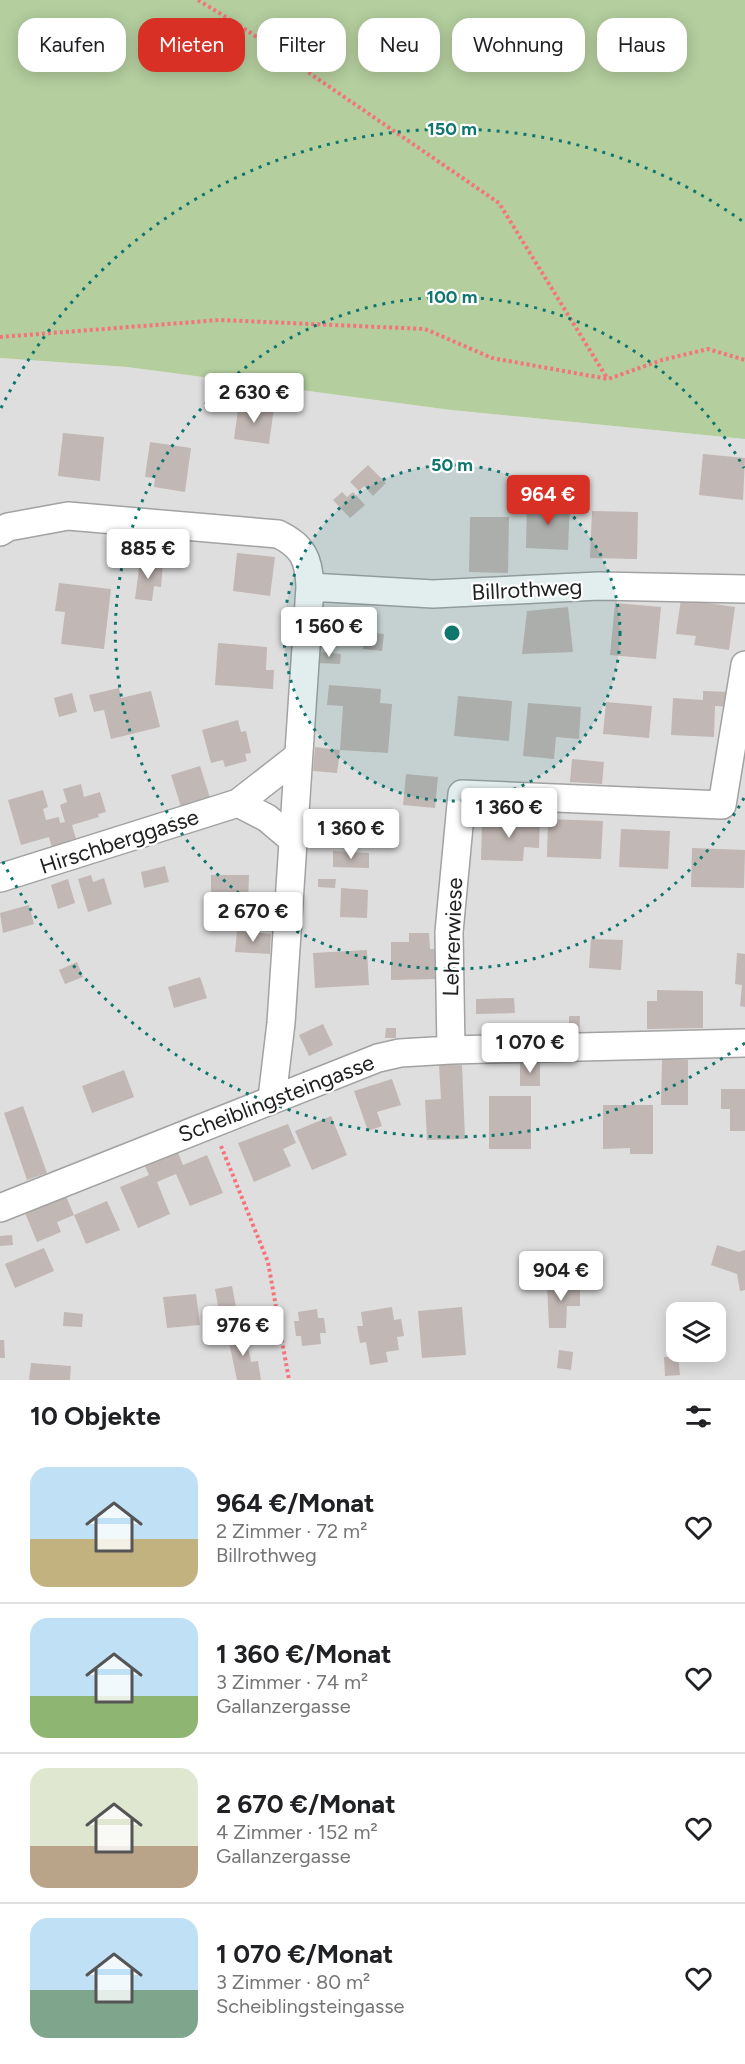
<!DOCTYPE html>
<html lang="de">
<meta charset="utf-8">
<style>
:root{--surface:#fff;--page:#f2f2f2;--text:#202124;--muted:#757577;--line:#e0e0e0;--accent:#d93025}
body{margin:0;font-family:Figtree,sans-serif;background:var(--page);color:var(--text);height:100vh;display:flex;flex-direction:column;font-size:22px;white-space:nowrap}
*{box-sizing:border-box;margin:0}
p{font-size:20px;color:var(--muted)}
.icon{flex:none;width:33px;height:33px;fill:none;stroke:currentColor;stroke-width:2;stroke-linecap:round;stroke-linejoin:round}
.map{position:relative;height:1380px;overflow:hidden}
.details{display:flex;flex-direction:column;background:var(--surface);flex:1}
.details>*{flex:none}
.banner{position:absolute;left:18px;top:18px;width:710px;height:54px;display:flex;gap:12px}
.fabs{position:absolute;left:666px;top:1302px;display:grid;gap:12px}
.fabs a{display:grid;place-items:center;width:60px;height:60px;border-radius:12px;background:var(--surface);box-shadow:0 3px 15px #0003;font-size:30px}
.price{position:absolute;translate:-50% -51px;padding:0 14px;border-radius:6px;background:#fff;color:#222;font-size:20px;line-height:39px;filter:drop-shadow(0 2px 3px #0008)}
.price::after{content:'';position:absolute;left:50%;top:36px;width:18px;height:14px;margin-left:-9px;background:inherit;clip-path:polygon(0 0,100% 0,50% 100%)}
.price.current{background:var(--accent);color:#fff}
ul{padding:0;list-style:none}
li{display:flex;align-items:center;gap:18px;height:150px;padding:0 30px}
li+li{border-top:2px solid var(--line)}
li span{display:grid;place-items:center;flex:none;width:168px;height:120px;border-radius:18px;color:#555}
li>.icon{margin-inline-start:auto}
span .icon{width:72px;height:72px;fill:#fffc;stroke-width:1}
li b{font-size:26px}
h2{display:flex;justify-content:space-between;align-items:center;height:72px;padding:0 30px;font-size:26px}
.tag{padding:0 21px;border-radius:18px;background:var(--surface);box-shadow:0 3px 15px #0003;font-size:21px;line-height:54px}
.tag.current{background:var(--accent);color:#fff}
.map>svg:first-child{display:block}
.residential{fill:#dfdede;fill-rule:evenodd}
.forest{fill:#b4ce9e}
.building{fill:#c1b7b4}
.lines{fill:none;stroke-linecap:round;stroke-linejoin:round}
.street-casing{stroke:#a2a2a2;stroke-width:30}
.path{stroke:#f5747b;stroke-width:4;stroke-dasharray:3 3;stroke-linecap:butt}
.street{stroke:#fff;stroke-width:27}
.ring{fill:none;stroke:#0f766e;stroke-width:3;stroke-dasharray:3 6}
.labels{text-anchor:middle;stroke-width:4.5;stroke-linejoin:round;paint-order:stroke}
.street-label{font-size:22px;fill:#212121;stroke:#fff}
.centre{fill:#0f766e;stroke:#fff;stroke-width:3}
.ring-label{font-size:18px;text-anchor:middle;font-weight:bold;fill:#0f766e;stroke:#fff;stroke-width:4.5;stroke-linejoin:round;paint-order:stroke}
</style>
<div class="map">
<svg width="745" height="1380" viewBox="0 0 745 1380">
<rect width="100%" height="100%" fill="#f1ece8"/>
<!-- residential -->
<path class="residential" d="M 0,358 L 127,367 L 451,410 L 745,439 L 745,1380 L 0,1380 ZM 676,1312 L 716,1312 L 716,1352 L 676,1352 Z"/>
<!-- forest -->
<path class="forest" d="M 0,0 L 745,0 L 745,439 L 451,410 L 127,367 L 0,358 Z"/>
<!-- building -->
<path class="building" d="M 239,403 L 274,408 L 269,444 L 234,439 Z
M 63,433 L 104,437 L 100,481 L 58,476 Z
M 150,442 L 191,448 L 185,492 L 154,487 L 155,478 L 145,477 Z
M 703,454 L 745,458 L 743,500 L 699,495 Z
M 368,465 L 386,483 L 373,496 L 364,486 L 359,491 L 350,482 Z
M 342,492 L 347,497 L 353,492 L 365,505 L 350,518 L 333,500 Z
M 527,502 L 570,503 L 568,550 L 526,548 Z
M 592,511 L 638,512 L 637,559 L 590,558 Z
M 470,517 L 509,517 L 508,573 L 469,572 Z
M 237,553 L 275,557 L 270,596 L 233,591 Z
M 140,561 L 163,563 L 161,587 L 154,586 L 152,601 L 135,599 Z
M 59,583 L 111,589 L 104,649 L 61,644 L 65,612 L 55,611 Z
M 681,599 L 735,607 L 729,650 L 694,645 L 696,636 L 676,634 Z
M 615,603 L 661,607 L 656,659 L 610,655 Z
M 568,607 L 573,652 L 522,654 L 527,611 Z
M 364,632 L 384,634 L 382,651 L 363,649 Z
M 218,643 L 267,647 L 266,670 L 274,670 L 273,689 L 215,685 Z
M 319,652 L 341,654 L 340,664 L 318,663 Z
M 329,685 L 381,689 L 380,703 L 392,704 L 388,753 L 340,750 L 337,773 L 313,771 L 315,747 L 340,750 L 343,706 L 327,705 Z
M 119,688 L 121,698 L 151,691 L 160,727 L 111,739 L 104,710 L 94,712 L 89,695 Z
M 703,691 L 731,692 L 731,707 L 715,706 L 714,737 L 671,735 L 673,698 L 703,700 Z
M 72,693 L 77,712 L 59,717 L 54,698 Z
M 458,696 L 512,701 L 509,741 L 454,736 Z
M 606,702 L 652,706 L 649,738 L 603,734 Z
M 528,703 L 581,707 L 579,739 L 556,737 L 554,759 L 523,756 Z
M 238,720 L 241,732 L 246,731 L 251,753 L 245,754 L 247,761 L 225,767 L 223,760 L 211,763 L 202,730 Z
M 572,759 L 604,762 L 602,784 L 570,782 Z
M 200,766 L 210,798 L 181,807 L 171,775 Z
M 406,774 L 438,777 L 435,808 L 403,805 Z
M 81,784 L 84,797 L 100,792 L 106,812 L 98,814 L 99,817 L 72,825 L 76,839 L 66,842 L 67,844 L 52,848 L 49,837 L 21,845 L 8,800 L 43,790 L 48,807 L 43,809 L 46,820 L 59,817 L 60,823 L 65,822 L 60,805 L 67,802 L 63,789 Z
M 524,818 L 540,819 L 539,848 L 524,847 L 523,861 L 481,860 L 482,821 L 524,823 Z
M 548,819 L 603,821 L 601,859 L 547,857 Z
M 332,820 L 349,821 L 348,838 L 331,838 Z
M 621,829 L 670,831 L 668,869 L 619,867 Z
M 692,848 L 745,850 L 744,888 L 691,887 Z
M 333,851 L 369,853 L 369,868 L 333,867 Z
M 165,866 L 169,882 L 144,888 L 141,872 Z
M 91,875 L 93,882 L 104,878 L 112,904 L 88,912 L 78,879 Z
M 211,875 L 249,875 L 248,906 L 227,906 L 226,913 L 211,913 Z
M 68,879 L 75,903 L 58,909 L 51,885 Z
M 318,879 L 336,879 L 335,888 L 318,887 Z
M 341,888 L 368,890 L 367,918 L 340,917 Z
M 29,905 L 34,924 L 3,933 L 0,913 Z
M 237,931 L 271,934 L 270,954 L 235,952 Z
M 409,933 L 429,933 L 430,949 L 435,949 L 436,979 L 391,980 L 391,942 L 409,942 Z
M 591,939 L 623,940 L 621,970 L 589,968 Z
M 367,950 L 369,985 L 315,988 L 313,953 Z
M 737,953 L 745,954 L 745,1007 L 740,1006 L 742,985 L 735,984 Z
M 77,962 L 83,977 L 65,984 L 59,970 Z
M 200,977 L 207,998 L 174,1008 L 168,987 Z
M 657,990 L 703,991 L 703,1028 L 647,1029 L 647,1001 L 657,1001 Z
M 514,998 L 515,1013 L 476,1014 L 476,999 Z
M 569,1016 L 580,1016 L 579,1037 L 569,1037 Z
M 323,1024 L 333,1045 L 309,1056 L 299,1035 Z
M 386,1028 L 396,1028 L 396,1038 L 385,1038 Z
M 662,1059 L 688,1060 L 688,1105 L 661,1105 Z
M 520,1063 L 540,1063 L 540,1086 L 520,1086 Z
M 439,1065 L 462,1065 L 465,1139 L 427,1140 L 425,1100 L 441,1099 Z
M 124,1070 L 134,1097 L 92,1113 L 82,1086 Z
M 392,1079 L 401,1105 L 377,1112 L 382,1126 L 368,1131 L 354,1091 Z
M 721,1089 L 745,1089 L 745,1131 L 730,1131 L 730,1109 L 721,1109 Z
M 489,1096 L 531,1096 L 531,1149 L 489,1149 Z
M 603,1105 L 653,1105 L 653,1154 L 630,1154 L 630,1148 L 603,1149 Z
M 23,1106 L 47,1173 L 27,1180 L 4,1113 Z
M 331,1116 L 347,1155 L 312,1170 L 295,1131 Z
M 288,1124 L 296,1143 L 283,1149 L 291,1166 L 254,1182 L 238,1143 Z
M 177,1150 L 183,1165 L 207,1155 L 223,1193 L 190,1206 L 176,1174 L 157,1182 L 170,1214 L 138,1228 L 120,1187 L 149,1175 L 144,1164 Z
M 66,1196 L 74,1215 L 107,1201 L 120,1230 L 86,1244 L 74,1215 L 57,1222 L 61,1232 L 37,1242 L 25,1213 Z
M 12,1235 L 13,1245 L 0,1246 L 0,1236 Z
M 717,1245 L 739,1252 L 745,1250 L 745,1290 L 740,1291 L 737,1274 L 711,1265 Z
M 44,1248 L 54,1271 L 15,1288 L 5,1264 Z
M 547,1283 L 580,1284 L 580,1306 L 567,1306 L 566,1328 L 549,1328 Z
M 232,1286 L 236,1307 L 219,1311 L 215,1289 Z
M 196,1294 L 200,1325 L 167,1328 L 163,1297 Z
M 392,1307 L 394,1320 L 401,1319 L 404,1336 L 397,1337 L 399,1350 L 386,1352 L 388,1362 L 370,1365 L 366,1342 L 360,1343 L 357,1326 L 363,1326 L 361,1312 Z
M 462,1307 L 466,1355 L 422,1358 L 418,1311 Z
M 317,1309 L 318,1318 L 324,1318 L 326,1333 L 320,1333 L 321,1344 L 302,1346 L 301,1336 L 296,1336 L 294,1321 L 299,1321 L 298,1312 Z
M 64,1312 L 83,1314 L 82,1327 L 63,1326 Z
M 245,1330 L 251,1362 L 258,1361 L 261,1380 L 237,1380 L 227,1333 Z
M 0,1340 L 4,1340 L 5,1358 L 0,1358 Z
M 559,1350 L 573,1352 L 571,1370 L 557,1368 Z
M 678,1356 L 680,1375 L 665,1376 L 664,1357 Z
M 31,1363 L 71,1366 L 70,1380 L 29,1380 Z"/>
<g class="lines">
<!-- street casing -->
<g class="street-casing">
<path id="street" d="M 0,532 L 8,527 L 68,516 L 278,534 C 303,546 309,559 310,587 L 281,1023 L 272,1098
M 310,587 L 433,594 L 599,586 L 745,589
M 238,803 L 267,818 L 293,840
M 0,878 L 238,803 L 297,757
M 451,1050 L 449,932 L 462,794 L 722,805 L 745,665
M 0,1208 L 378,1058 L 400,1053 L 451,1050 L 745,1043"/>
</g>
<!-- path -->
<path class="path" d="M 198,0 L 242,27 L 499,203 L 607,378
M 0,337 L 220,320 L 425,329 L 492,358 L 608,379 L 662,360 L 708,349 L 745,360
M 221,1146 L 268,1262 L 289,1380"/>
<!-- street -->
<use href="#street" class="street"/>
</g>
<!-- distance rings -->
<circle cx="452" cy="633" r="168" fill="#0f766e" fill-opacity=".12"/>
<g class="ring">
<circle cx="452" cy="633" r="168"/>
<path d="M744 798A336 336 0 1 1 744 468"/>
<path d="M745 1043A504 504 0 0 1 1 858M1 408A504 504 0 0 1 745 223"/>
</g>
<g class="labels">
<!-- street labels -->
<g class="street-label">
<text transform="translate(527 589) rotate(-3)" y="8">Billrothweg</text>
<text transform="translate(119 841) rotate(-18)" y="8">Hirschberggasse</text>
<text transform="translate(452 937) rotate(-88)" y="8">Lehrerwiese</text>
<text transform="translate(276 1098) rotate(-21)" y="8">Scheiblingsteingasse</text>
</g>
</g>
<circle cx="452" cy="633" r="9" class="centre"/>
<g class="ring-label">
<text x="452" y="135">150 m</text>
<text x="452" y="303">100 m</text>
<text x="452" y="471">50 m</text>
</g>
</svg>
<div class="fabs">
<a><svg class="icon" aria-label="layers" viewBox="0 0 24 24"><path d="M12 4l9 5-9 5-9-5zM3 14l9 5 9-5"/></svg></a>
</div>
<b class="price" style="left:254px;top:424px">2 630 €</b>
<b class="price current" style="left:548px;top:526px">964 €</b>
<b class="price" style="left:148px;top:580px">885 €</b>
<b class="price" style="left:329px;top:658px">1 560 €</b>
<b class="price" style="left:509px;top:839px">1 360 €</b>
<b class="price" style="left:351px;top:860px">1 360 €</b>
<b class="price" style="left:253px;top:943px">2 670 €</b>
<b class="price" style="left:530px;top:1074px">1 070 €</b>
<b class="price" style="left:561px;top:1302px">904 €</b>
<b class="price" style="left:243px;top:1357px">976 €</b>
<div class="banner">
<a class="tag">Kaufen</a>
<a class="tag current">Mieten</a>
<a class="tag">Filter</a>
<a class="tag">Neu</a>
<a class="tag">Wohnung</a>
<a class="tag">Haus</a>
</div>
</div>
<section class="details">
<h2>10 Objekte<svg class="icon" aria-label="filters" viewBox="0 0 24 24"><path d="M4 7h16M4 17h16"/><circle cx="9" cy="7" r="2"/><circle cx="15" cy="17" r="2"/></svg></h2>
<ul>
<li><span style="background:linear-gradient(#bfe0f5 60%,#c2b280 0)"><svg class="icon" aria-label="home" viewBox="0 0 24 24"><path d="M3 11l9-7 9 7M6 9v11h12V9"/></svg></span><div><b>964 €/Monat</b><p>2 Zimmer · 72 m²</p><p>Billrothweg</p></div><svg class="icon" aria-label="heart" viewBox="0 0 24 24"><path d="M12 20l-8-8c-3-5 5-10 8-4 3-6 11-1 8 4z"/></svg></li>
<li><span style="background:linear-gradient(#bfe0f5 65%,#8fb573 0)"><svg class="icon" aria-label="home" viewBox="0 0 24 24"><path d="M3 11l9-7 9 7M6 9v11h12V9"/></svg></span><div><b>1 360 €/Monat</b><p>3 Zimmer · 74 m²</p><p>Gallanzergasse</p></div><svg class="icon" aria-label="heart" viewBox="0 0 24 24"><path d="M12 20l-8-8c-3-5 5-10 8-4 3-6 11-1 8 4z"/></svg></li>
<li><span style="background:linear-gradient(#dfe7d0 65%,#b9a48a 0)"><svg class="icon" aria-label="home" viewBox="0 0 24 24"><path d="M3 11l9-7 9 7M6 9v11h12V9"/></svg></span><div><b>2 670 €/Monat</b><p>4 Zimmer · 152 m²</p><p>Gallanzergasse</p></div><svg class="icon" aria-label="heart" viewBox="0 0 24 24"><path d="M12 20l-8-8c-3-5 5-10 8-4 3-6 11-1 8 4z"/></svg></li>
<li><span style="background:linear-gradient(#bfe0f5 60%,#7fa58c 0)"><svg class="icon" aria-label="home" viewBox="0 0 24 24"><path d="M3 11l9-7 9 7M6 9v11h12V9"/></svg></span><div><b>1 070 €/Monat</b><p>3 Zimmer · 80 m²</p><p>Scheiblingsteingasse</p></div><svg class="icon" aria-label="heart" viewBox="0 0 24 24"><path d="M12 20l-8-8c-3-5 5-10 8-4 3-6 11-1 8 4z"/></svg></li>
</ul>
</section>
